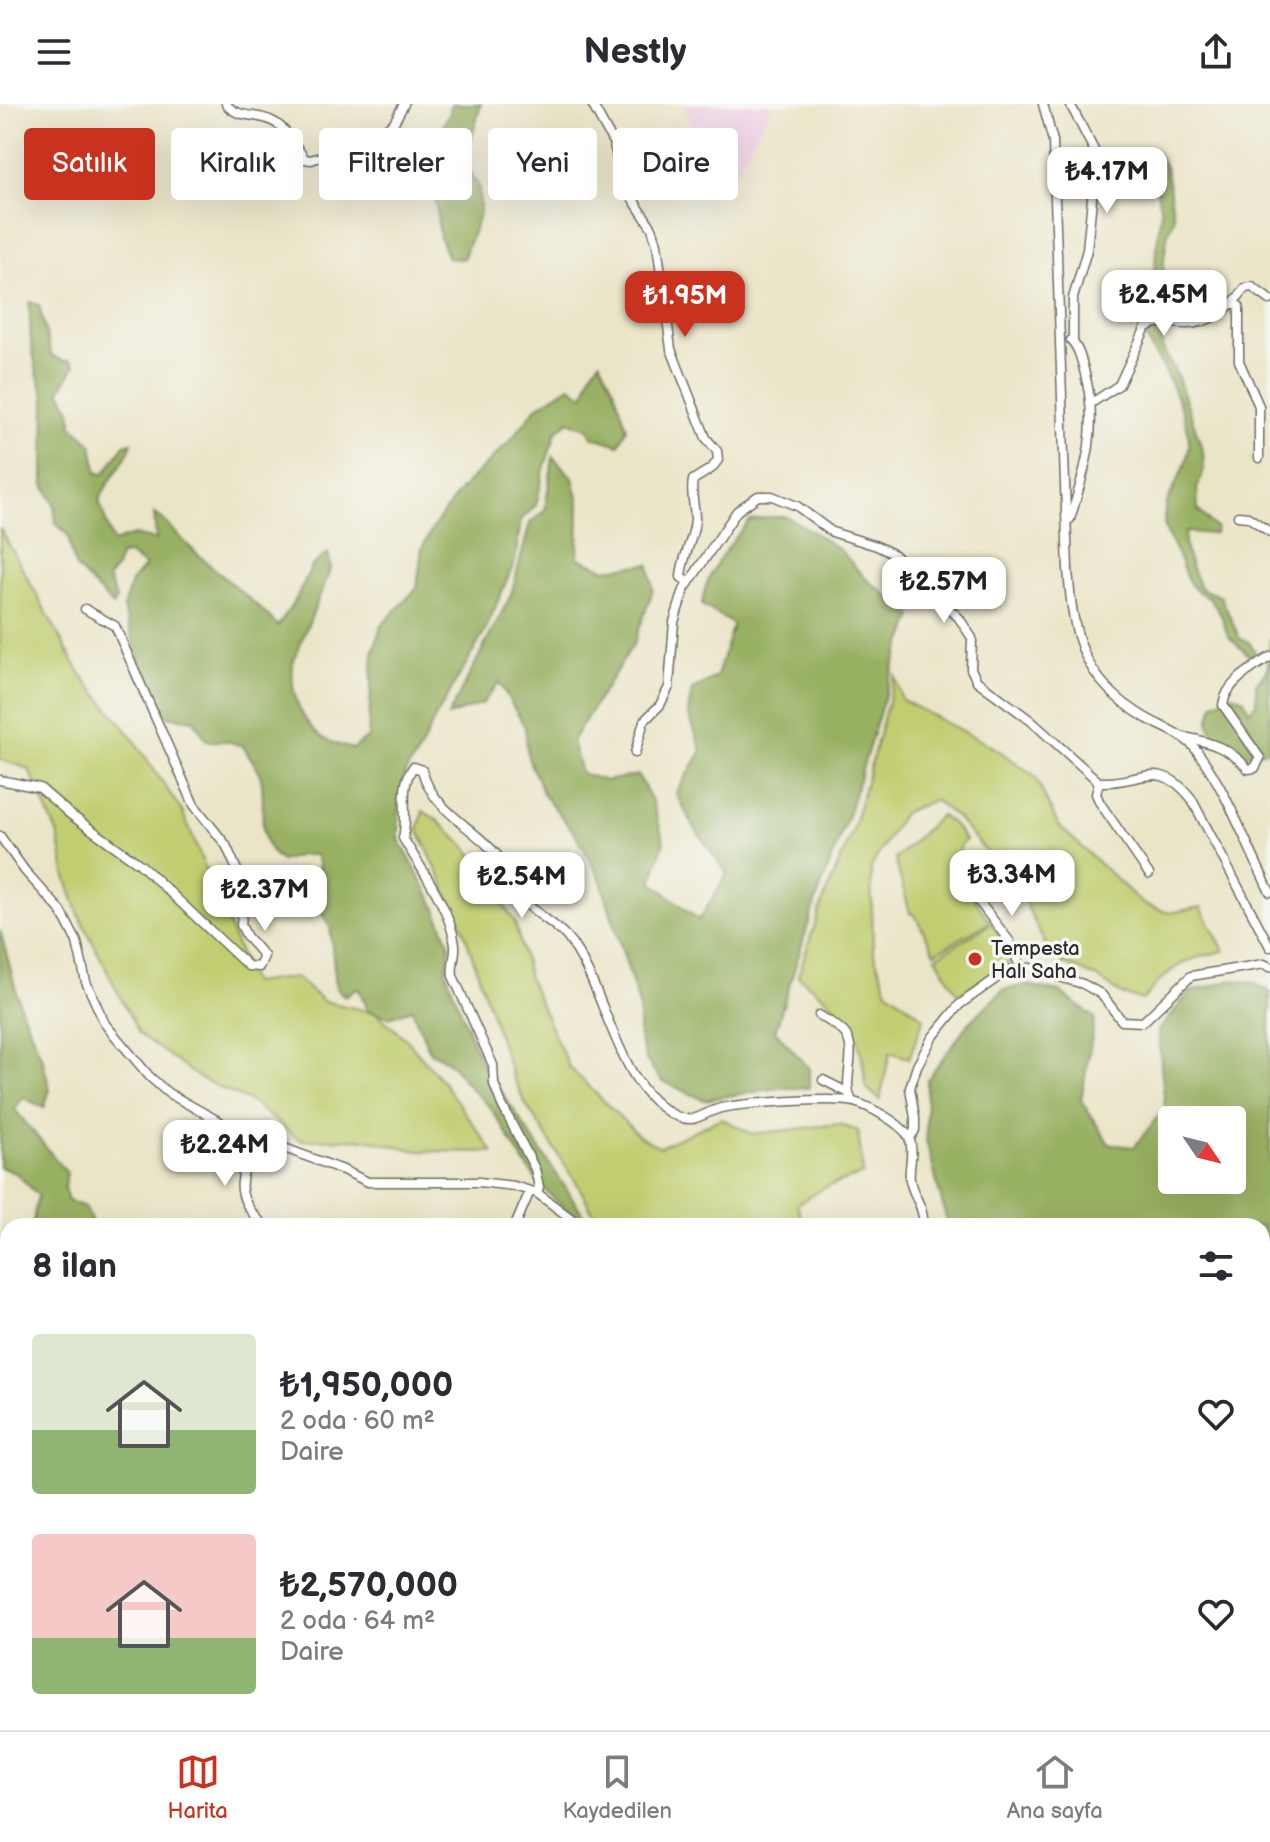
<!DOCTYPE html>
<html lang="tr">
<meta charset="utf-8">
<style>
:root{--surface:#fff;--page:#f2f2f3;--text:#2b2b33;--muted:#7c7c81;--line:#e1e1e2;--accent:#c8321e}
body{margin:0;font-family:"Balsamiq Sans",sans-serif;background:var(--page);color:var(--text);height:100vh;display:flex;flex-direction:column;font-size:30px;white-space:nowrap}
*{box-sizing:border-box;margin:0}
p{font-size:26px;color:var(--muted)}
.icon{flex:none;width:44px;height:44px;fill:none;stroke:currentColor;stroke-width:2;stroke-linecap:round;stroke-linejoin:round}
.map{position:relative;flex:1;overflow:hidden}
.sheet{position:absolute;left:0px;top:1114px;width:1270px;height:512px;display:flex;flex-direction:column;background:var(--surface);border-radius:24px 24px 0 0;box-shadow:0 8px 32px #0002}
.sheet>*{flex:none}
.hud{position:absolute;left:24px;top:24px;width:800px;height:72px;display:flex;gap:16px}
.needle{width:52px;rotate:125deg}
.fabs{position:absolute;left:1158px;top:1002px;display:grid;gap:16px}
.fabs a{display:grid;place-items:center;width:88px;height:88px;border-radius:8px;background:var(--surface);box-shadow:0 8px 32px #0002;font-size:40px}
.price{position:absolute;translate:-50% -68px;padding:0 18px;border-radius:16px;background:#fff;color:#222;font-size:26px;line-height:52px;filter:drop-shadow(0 2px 4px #0008)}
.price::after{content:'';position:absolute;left:50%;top:48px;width:24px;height:18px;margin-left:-12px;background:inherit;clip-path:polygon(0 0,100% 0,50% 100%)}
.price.active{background:var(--accent);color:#fff}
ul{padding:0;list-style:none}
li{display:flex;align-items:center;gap:24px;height:200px;padding:0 32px}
li span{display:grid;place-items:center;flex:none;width:224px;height:160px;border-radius:8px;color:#555}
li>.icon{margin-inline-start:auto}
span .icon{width:96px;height:96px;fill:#fffc;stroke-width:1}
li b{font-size:34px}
h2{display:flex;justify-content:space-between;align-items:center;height:96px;padding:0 32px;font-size:34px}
.pill{padding:0 28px;border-radius:8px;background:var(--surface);box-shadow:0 8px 32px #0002;font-size:28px;line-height:72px}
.pill.active{background:var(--accent);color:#fff}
header{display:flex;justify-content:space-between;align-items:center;height:104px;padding:0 32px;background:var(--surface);font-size:36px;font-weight:700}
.tabs{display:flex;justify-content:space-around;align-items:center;height:112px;border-top:2px solid var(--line);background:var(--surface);font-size:22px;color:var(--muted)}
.tabs a{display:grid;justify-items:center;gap:4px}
.tabs .active{color:var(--accent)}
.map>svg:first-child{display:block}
.built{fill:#f0d0e5}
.green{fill:#c1cd6f;stroke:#767c4d;stroke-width:2}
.forest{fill:#98b062;stroke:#626e46;stroke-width:2;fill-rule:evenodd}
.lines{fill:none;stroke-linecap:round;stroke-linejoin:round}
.stream{stroke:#7ab2ea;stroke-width:2}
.minor-casing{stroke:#6e6c62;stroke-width:11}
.minor{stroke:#fff;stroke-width:8}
.poi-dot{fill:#c8321e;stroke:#f6f6f2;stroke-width:3}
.labels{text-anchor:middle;stroke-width:7;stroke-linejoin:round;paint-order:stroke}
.poi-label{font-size:20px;fill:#2b2b2b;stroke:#f6f6f2;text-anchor:start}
</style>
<header><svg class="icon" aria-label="menu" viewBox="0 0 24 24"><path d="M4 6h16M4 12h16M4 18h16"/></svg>Nestly<svg class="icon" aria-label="share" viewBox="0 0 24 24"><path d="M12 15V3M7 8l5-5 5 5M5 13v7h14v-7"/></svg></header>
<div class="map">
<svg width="1270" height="1626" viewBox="0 0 1270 1626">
<rect width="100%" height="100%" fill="#f6f6f2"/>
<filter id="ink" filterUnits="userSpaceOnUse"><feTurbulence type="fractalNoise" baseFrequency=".0125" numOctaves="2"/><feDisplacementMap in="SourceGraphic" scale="16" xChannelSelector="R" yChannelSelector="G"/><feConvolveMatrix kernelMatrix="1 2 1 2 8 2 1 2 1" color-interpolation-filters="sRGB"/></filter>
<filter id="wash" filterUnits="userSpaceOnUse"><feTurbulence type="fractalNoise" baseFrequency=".006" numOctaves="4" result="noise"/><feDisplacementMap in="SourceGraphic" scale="32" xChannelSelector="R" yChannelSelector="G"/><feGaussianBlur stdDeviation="1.8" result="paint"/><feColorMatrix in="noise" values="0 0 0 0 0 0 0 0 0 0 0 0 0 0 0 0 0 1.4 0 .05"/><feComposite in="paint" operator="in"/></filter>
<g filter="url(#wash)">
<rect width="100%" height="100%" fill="#ebe5c8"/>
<!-- built -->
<path class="built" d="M 684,0 L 773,0 L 735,70 L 703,46 L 695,35 Z"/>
<!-- green -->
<path class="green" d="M 0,424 L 79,568 L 130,630 L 183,709 L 252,879 L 295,873 L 323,897 L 376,909 L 407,936 L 443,978 L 493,1048 L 418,1047 L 365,1035 L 300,1036 L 251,998 L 199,974 L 139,930 L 79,811 L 65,770 L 58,731 L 29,665 L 0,655 Z
M 895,572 L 902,596 L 995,644 L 1035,672 L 1058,721 L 1143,800 L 1169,809 L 1201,803 L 1224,847 C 1182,855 1169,864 1143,896 L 1123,891 L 1096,873 L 1062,859 L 1045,840 L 1025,798 L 989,751 L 956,713 L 934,696 L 903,709 L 871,763 L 873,847 L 887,886 L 924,914 L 909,954 L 890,948 L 880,996 L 865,982 C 863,920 843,908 798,872 L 822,799 L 852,729 Z
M 423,707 L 436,715 L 468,745 L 515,818 L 529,875 L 569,963 L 640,1033 L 660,1043 L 721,1014 L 752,1030 L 839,1020 L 858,1027 L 863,1070 L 826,1083 L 797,1100 L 804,1122 L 604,1122 L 597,1116 L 578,1081 L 525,999 L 511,969 L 462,821 L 418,725 Z
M 941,711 L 954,721 L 965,736 L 960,742 L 960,750 L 976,766 L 968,785 L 990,818 L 935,849 L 915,811 L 910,809 L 895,755 Z
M 992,819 L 1014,856 L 958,890 L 936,853 Z
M 164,1618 L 514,1618 L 512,1626 L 166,1626 Z"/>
<!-- forest -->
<path class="forest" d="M 451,0 L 481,0 L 469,43 L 470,67 L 479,83 L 480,109 L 463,155 L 448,154 L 440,134 L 435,93 L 428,75 L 434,38 L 450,9 Z
M 1143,46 L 1157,49 L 1166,64 L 1174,114 L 1167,132 L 1164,155 L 1162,243 L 1177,271 L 1203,347 L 1204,365 L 1197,384 L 1198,406 L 1217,425 L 1214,430 L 1186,428 C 1181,445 1194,468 1200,484 L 1221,493 L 1240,535 L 1249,538 L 1258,553 L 1252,554 L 1228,532 L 1221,511 L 1209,493 C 1190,487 1187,475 1180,457 C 1176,446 1168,434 1165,423 C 1158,391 1196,366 1188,329 C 1184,308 1173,285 1164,265 C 1158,254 1150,245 1146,233 L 1161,107 L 1155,76 L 1142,55 Z
M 29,198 L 39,201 L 51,251 L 64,257 L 70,256 L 75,261 L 60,287 L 71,306 L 72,321 L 92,340 L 97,369 L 104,370 L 124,341 L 132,339 C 125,361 108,375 99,396 L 113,438 L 134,431 L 156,436 L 154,409 C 166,416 171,425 181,434 C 211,466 248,490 278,522 L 296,495 L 312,462 L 328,449 L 331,464 L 293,558 C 290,588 298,614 322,633 C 330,639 343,642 353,645 L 368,633 L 373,549 L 381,522 L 417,484 L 422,444 L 434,422 L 462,384 L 509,338 L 537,303 L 570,282 L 584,292 L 591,269 L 600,257 L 614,285 L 627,324 L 619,341 L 593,333 L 588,325 L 569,317 L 556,328 L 544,365 L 536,401 L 521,416 L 515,457 L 485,527 L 434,616 L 418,650 L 406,667 L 399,695 L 399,735 L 435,802 L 450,842 L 446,868 L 479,954 L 583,1110 L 581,1115 C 534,1087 520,1049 492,1006 C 484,995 474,989 466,979 C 453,962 451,957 430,948 L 412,905 L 389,913 L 368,906 L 358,883 L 345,892 L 336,884 L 330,822 L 312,795 L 319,761 L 315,751 L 300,751 L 281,757 C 251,737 269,698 260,671 C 257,661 248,651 243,642 L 227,637 L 207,637 L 194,616 L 167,612 L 152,594 L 123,504 L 131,478 L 145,462 L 129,450 L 120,451 L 116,464 L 108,474 L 116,495 L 113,502 L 75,462 L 68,431 L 56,419 L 54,399 L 44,381 L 45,294 L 37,269 L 31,238 Z
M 553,353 L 573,374 L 579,398 L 578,454 L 605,465 L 649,460 L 653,486 L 634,539 L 572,637 L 581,669 L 605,677 L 638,671 L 652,697 L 664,738 L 652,778 L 699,816 L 727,770 L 692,720 L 676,689 L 702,647 L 688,609 L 692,586 L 717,572 L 733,520 L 702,501 C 704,469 730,441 749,417 L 771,413 L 787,413 L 815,429 L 841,447 L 864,473 L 913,512 L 896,555 L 847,714 L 815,799 L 775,927 L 809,964 L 809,984 L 778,984 L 704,996 L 662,977 L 646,956 L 639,933 L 639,901 L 600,774 L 576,731 L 544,691 L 528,654 L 525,623 L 499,578 L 482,600 L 448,612 L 511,491 L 530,419 L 545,406 Z
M 1270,534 L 1270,646 L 1247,650 L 1213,631 L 1209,618 L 1214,599 L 1233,590 L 1244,595 L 1249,607 L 1256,600 L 1256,580 L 1268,563 Z
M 0,826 L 21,905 L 42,954 L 50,985 L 44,1004 L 23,993 L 15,1006 L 67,1069 L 64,1084 L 68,1097 L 85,1103 L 91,1116 L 89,1122 L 32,1122 L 38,1091 L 16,1069 L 0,1063 Z
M 1233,876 L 1255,879 L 1270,888 L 1270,1547 L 1262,1548 L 1262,1122 L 948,1122 L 926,1036 L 927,976 L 969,919 L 1003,886 L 1028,881 L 1060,888 L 1095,914 L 1081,996 L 1109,1040 L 1134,1043 L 1165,1004 L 1158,927 L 1190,888 ZM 1172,1016 L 1232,1016 L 1232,1076 L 1172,1076 Z
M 0,1369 L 8,1380 L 8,1618 L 105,1618 L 110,1626 L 4,1626 L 0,1621 Z
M 694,1618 L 747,1618 L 747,1626 L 706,1626 L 701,1620 Z
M 752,1618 L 914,1618 L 920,1626 L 755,1626 Z
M 1095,1618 L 1134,1618 L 1149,1626 L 1098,1626 Z"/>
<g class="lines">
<!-- stream -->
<path class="stream" d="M 1262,1567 L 1270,1566"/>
</g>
</g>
<g filter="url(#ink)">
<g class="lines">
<!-- minor casing -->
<g class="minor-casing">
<path id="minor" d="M 226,0 C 238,15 256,9 272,17 C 287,24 295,42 305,55 L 311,56 L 356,41 L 393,20 L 404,0
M 592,0 L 614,40 L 623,80 L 652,124 L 657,140 L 671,245 L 706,334 L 717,347 L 718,356 L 712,364 L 693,376 C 690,390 695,401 695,415 C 694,435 682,453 681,473 L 688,479
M 1043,0 L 1053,37 L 1068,465 C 1073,534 1083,577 1146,614 C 1163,624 1185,630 1197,647 C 1227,687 1247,742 1270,788
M 1070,0 L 1094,46 L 1095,64 L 1087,146 L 1073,194 L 1073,236
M 1233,199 L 1239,202 L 1239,257 L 1259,302 L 1259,354
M 1090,300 L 1119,281 L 1146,223 C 1159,216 1170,219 1185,220 C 1209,221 1232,203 1245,184 L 1252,183 L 1270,196
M 1238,412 L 1248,413 L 1270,428
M 1070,415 C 1086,364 1099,323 1085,270 C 1082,258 1079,244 1071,236
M 1184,633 C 1210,638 1230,644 1248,665 L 1255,664 L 1260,654 L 1223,601 C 1226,578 1252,565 1270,553
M 635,649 L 644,617 L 660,601 L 669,583 L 674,518 L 684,486 L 737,407 L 758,392 L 772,392 L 797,402 L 832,428 L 877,442 L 893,450 L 959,514 L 972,534 L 971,565 L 977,577 L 1030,616 L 1099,678 C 1142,680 1158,653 1191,694 L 1270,843
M 0,676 L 40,684 L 71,711 L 141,761 L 248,862 L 259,863 L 264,852 L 247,833 L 241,821 L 244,787 L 240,773 L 226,741 L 194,701 L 115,522 L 85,505
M 1099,678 L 1096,690 L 1100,699 L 1149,770
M 0,732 L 25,767 L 61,807 L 77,838 L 86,878 L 105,920 L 150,973 L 168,989 L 231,1024 L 343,1066 L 368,1078 L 479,1078 L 514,1082 L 537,1089 L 581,1122
M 967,782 L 1010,838 L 1021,865
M 819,911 C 828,917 840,922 846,931 C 858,951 841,977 852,997
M 823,976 L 847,988
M 910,1034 L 915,1026 L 915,1014 L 910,984 L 917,962 L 932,934 L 959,901 L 1008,866 L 1030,864 L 1083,880 L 1101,890 L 1122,917 L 1143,918 L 1191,872 L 1264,860 L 1270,863
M 258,1035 C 240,1072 230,1091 265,1122
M 537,1089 L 539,1083 L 535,1065 L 502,1001 L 494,980 L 493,961 L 453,872 C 451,861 456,852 455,841 C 450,803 422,767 403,734 C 409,710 398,685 413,663 L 422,666 C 432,706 472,722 497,751 C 508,764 512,785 525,798 C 538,811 555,820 567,833 C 607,882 616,985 676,1012 C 695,1021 704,1008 721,1004 C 742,999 835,993 854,998 C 869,1002 903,1020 909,1034 C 915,1047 908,1063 910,1076 C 913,1093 925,1103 923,1122
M 515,1122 L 530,1087
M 0,1164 L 8,1180
M 0,1209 L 8,1197
M 0,1233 L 8,1242
M 1262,1594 L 1270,1595
M 582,1618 L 583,1626
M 651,1618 L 662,1626
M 1075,1618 L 1077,1626"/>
</g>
<!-- minor -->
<use href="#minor" class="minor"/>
</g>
</g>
<!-- markers -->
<circle class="poi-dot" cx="975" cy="855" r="8"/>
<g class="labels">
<!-- poi labels -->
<g class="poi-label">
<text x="991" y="851">Tempesta<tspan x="991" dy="23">Halı Saha</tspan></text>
</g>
</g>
</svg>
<div class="fabs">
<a><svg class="needle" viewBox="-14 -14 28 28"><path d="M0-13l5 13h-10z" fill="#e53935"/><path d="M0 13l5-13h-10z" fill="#7c7c81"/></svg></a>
</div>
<b class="price" style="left:1107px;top:111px">₺4.17M</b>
<b class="price" style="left:1164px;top:234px">₺2.45M</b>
<b class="price active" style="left:685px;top:235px">₺1.95M</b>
<b class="price" style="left:944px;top:521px">₺2.57M</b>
<b class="price" style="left:1012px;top:814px">₺3.34M</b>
<b class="price" style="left:522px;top:816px">₺2.54M</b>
<b class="price" style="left:265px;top:829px">₺2.37M</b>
<b class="price" style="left:225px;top:1084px">₺2.24M</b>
<div class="hud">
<a class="pill active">Satılık</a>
<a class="pill">Kiralık</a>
<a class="pill">Filtreler</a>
<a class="pill">Yeni</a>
<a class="pill">Daire</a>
</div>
<section class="sheet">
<h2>8 ilan<svg class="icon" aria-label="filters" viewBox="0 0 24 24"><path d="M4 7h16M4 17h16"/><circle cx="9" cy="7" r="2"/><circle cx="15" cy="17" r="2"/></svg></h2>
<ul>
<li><span style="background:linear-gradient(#dfe7d0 60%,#8fb573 0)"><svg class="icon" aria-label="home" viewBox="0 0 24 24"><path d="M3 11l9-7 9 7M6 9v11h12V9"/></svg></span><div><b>₺1,950,000</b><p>2 oda · 60 m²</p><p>Daire</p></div><svg class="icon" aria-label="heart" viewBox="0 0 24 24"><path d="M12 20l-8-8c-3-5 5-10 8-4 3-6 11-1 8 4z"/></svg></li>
<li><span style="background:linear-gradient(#f6c9c9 65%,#8fb573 0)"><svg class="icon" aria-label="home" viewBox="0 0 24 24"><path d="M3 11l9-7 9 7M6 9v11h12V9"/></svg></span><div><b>₺2,570,000</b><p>2 oda · 64 m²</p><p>Daire</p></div><svg class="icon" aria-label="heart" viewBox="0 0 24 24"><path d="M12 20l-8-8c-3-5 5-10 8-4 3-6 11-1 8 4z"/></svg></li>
</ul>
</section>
</div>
<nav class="tabs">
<a class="active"><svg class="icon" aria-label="map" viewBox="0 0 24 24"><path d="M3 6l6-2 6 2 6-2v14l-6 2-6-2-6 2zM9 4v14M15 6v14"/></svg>Harita</a>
<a><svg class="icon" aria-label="saved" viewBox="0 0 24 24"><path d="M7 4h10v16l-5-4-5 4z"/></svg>Kaydedilen</a>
<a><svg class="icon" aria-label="home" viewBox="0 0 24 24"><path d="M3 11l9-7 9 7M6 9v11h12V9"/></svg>Ana sayfa</a>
</nav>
